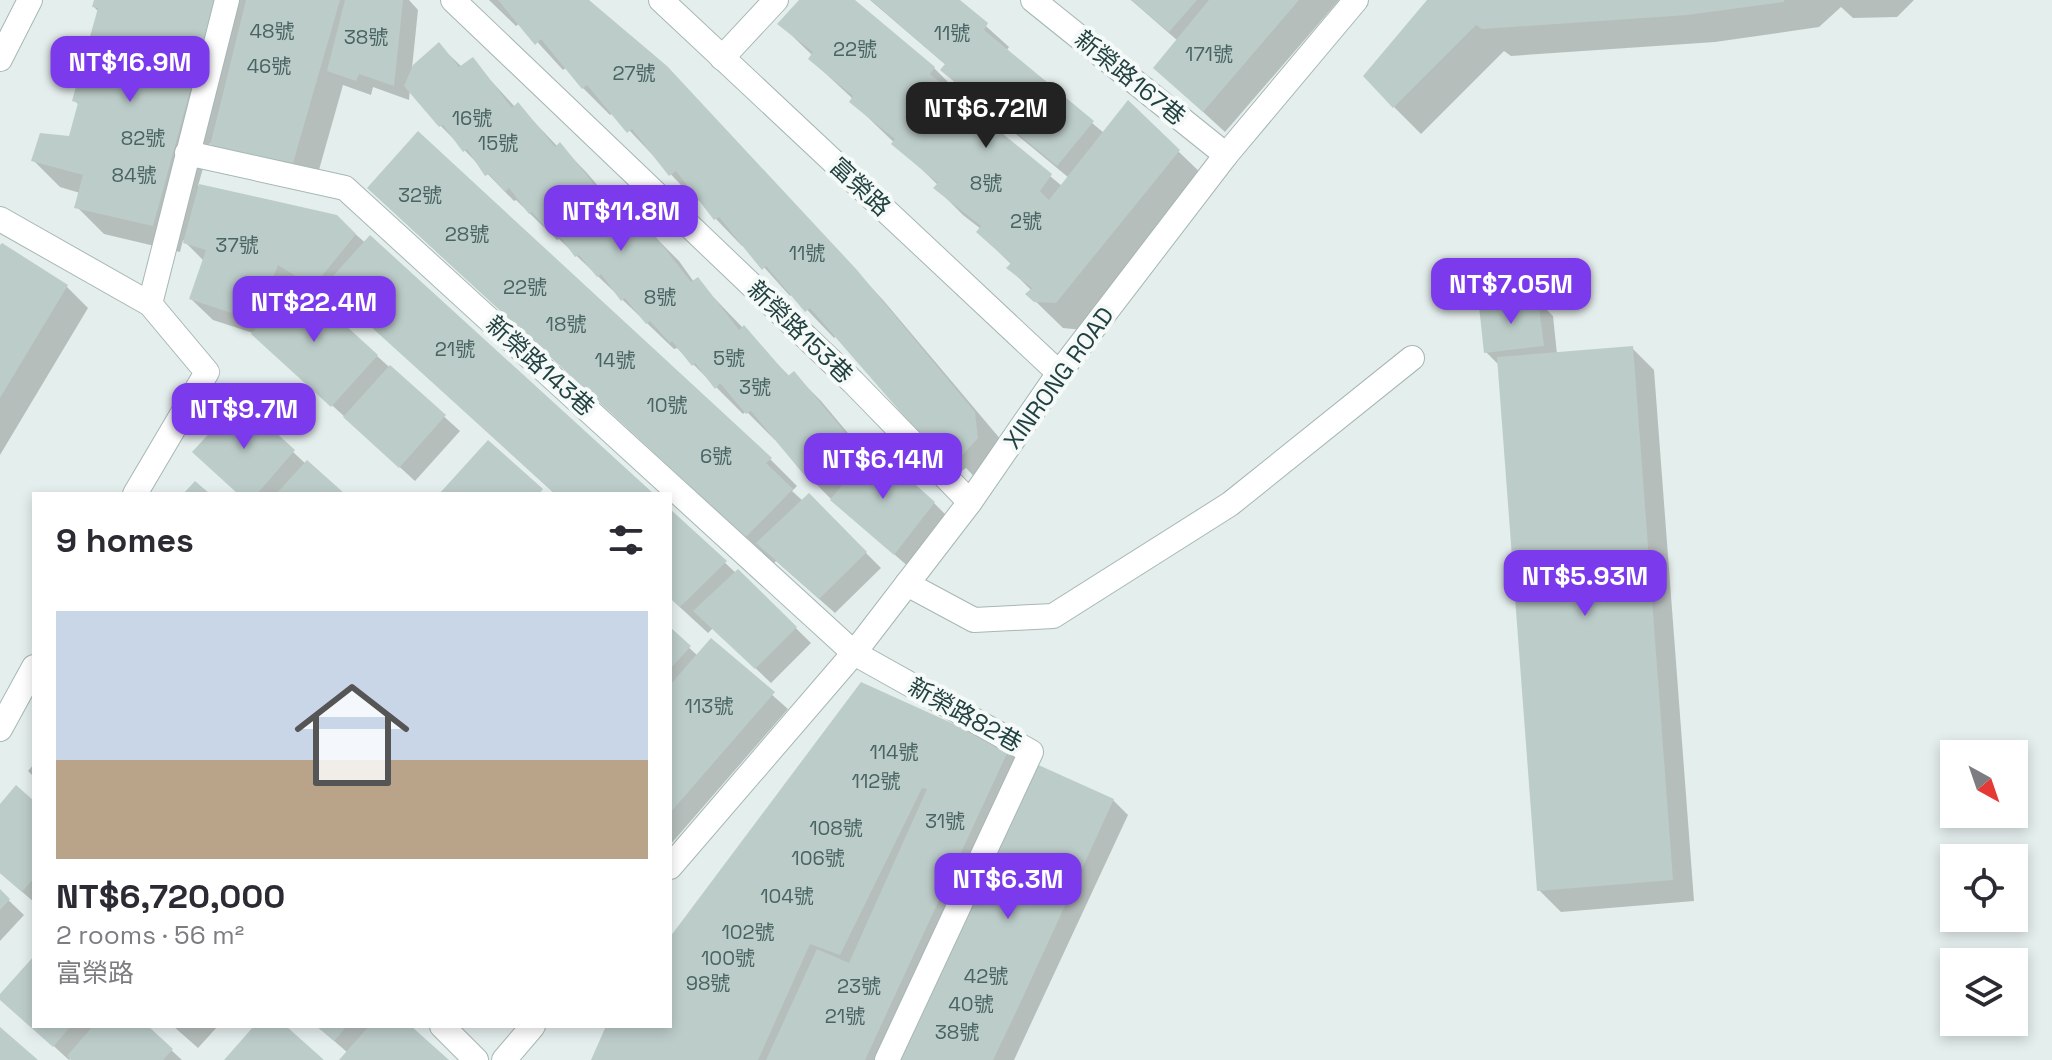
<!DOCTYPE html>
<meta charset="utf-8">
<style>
:root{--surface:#fff;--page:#f2f2f3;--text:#2b2b33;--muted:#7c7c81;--accent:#7c3aed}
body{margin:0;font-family:"Space Grotesk","Noto Sans TC",sans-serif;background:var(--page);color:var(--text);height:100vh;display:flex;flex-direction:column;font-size:30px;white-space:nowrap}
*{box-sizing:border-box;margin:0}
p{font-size:26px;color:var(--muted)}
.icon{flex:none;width:44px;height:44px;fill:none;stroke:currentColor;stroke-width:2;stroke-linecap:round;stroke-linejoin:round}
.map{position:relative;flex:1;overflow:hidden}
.sheet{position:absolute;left:32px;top:492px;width:640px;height:536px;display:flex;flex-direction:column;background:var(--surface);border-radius:0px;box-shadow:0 4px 12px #0003}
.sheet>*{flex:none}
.needle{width:52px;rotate:140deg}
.buttons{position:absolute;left:1940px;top:740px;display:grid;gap:16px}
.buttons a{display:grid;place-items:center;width:88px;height:88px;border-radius:0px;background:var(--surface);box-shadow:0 4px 12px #0003;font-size:40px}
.price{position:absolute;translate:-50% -68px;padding:0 18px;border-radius:16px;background:var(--accent);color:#fff;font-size:26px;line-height:52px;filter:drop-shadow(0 2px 4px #0008)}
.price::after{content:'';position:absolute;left:50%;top:48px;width:24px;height:18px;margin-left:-12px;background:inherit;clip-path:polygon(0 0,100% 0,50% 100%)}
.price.on{background:#222;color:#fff}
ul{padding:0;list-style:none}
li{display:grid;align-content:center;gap:16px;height:424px;padding:0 24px}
li span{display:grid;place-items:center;height:248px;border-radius:0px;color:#555}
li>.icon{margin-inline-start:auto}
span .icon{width:144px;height:144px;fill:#fffc;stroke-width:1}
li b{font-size:34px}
h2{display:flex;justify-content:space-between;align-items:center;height:96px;padding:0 24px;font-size:34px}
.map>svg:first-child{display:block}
.shadow{fill:#0003}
.building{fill:#bcccc9}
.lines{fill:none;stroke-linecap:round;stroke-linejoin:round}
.service-casing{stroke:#a6b7b5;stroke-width:26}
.minor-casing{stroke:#a6b7b5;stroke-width:26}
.tertiary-casing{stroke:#a6b7b5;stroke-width:26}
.service{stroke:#fff;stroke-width:24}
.minor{stroke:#fff;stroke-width:24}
.tertiary{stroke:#fff;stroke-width:24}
.labels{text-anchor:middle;stroke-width:8;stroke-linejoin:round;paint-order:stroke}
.number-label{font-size:20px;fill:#486463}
.street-label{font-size:24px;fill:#224241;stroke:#f5faf9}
</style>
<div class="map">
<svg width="2052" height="1060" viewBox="0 0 2052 1060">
<rect width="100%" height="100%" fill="#e4eeec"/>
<!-- shadow -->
<path class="shadow" d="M 96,0 L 409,0 L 418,10 L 412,68 L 439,45 L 462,67 L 472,60 L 515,107 L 518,105 L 558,147 L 560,145 L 586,172 L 605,194 L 607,191 L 634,218 L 648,237 L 652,234 L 679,261 L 694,282 L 697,280 L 790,377 L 794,374 L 821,401 L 868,457 L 934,503 L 949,518 L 910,568 L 834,502 L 807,475 L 777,438 L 775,440 L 746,411 L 743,414 L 677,348 L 674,349 L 559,239 L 557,240 L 516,200 L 514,201 L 441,126 L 410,89 L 409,100 L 373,87 L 371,95 L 343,85 L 315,184 L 234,167 L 210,143 L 198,186 L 336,217 L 651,494 L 555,494 L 342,299 L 335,307 L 305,288 L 304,290 L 460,431 L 415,481 L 253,333 L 213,320 L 191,299 L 204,261 L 183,240 L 180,252 L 104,234 L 77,207 L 80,193 L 60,187 L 33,160 L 71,139 L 79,105 L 74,100 L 99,12 L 94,7 Z
M 489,0 L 586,0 L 694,96 L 883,300 L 1002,441 L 984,487 L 966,468 L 959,473 L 932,446 L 836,336 L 834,338 L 792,294 L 790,296 L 744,245 L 742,246 L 716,219 L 700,199 L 697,202 L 613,113 L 610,115 L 583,88 L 567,67 L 563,70 L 520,23 L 516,26 Z
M 801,0 L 852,0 L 934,68 L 961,95 L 958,100 L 1062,186 L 1069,178 L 964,91 L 943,70 L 947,66 L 870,0 L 957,0 L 1009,47 L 1006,51 L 1104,133 L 1128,103 L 1206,178 L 1083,330 L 1063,328 L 1028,294 L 1032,291 L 1009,268 L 1012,265 L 978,232 L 981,229 L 963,215 L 936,188 L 938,185 L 852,102 L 853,99 L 810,59 L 813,56 L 780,24 Z
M 1131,0 L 1339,0 L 1225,132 L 1155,68 L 1178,41 Z
M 1430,0 L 1914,0 L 1897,17 L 1853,18 L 1841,7 L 1819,27 L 1715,42 L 1511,56 L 1504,51 L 1421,134 L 1394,107 Z
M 397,215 L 770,459 L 797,486 L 792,491 L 803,501 L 809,496 L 881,568 L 835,613 L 776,561 L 774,563 Z
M 0,249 L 66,286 L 88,308 L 0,455 Z
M 1538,301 L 1553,316 L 1557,354 L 1632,348 L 1654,370 L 1694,901 L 1561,912 L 1539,890 L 1499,365 L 1486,352 Z
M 240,403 L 306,464 L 342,494 L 240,494 Z
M 670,512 L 736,573 L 738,571 L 811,643 L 771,683 L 713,628 L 708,633 L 670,598 Z
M 670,630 L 698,656 L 711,641 L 788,709 L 670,845 Z
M 862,685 L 1008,751 L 1023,766 L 887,1060 L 593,1060 L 608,1026 L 670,1026 L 670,941 Z
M 34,764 L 34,777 L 28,771 Z
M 1113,800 L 1128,815 L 1014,1060 L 899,1060 Z
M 34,804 L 34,902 L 0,873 L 0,807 Z
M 0,892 L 24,915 L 0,941 Z
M 34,959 L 34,1026 L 145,1026 L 182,1060 L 73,1060 L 71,1058 L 69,1060 L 0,997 Z
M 173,1026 L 218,1026 L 198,1048 Z
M 317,1026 L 408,1026 L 446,1060 L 342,1060 L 348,1053 Z"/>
<!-- building -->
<path class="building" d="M 94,0 L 215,0 L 153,226 L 74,208 L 83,175 L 31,161 L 40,133 L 69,136 L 78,103 L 72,101 L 98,8 L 92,7 Z
M 246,0 L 340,0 L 293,163 L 210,146 Z
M 345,0 L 403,0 L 394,86 L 359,74 L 356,81 L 327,71 Z
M 498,0 L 589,0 L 667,66 L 857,270 L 975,412 L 978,438 L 956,462 L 941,441 L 931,447 L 810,308 L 805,312 L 766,266 L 762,270 L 719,217 L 714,220 L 676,171 L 669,176 L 632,129 L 627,133 L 587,85 L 582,89 L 541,39 L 535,45 Z
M 799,0 L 855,0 L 935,67 L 930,74 L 1052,174 L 1040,191 L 1049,200 L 1128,100 L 1180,150 L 1056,303 L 1034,302 L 1025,294 L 1032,288 L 1006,268 L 1011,263 L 976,232 L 981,226 L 933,188 L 938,183 L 891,144 L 895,139 L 849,102 L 853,96 L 808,59 L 813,52 L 777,24 Z
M 871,0 L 960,0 L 988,23 L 984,30 L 1094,121 L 1057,166 L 940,70 L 945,64 Z
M 1131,0 L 1197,0 L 1169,32 Z
M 1209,0 L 1299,0 L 1203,112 L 1153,68 Z
M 1427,0 L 1784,0 L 1784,2 L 1687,15 L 1482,29 L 1476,25 L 1393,108 L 1363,76 Z
M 439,42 L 459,67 L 473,57 L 512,108 L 518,102 L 555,147 L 560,142 L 602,194 L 607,188 L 645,237 L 652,232 L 691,282 L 698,277 L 739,330 L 744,325 L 788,376 L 794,371 L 850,438 L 805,476 L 751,411 L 746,414 L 720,383 L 715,389 L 695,363 L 692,366 L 672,341 L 670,343 L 650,321 L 646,324 L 625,298 L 621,301 L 601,274 L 597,277 L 579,255 L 575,257 L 556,231 L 551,234 L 532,212 L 529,214 L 509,188 L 505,192 L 489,174 L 485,176 L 467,149 L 463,152 L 443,125 L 439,127 L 404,86 L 413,65 Z
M 418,131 L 772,458 L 766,463 L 793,489 L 746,537 L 367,188 Z
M 199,184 L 337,215 L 356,234 L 313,287 L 278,265 L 256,321 L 189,299 L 206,250 L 183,243 Z
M 370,235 L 654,494 L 555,494 L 325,285 Z
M 2,243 L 68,285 L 0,398 L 0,245 Z
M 298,282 L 378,355 L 331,407 L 251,334 Z
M 1538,299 L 1544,346 L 1484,353 L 1479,306 Z
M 1633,346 L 1673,880 L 1537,891 L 1497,357 Z
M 390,365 L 446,415 L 399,468 L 343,417 Z
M 240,400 L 295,450 L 257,494 L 238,494 L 192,452 Z
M 488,440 L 543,489 L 539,494 L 439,494 Z
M 873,447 L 935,502 L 894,555 L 830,500 Z
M 307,460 L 335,485 L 345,494 L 276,494 Z
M 195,481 L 210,494 L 183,494 Z
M 809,493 L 867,552 L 819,599 L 756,543 Z
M 670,509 L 727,561 L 680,607 L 670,598 Z
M 738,569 L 797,627 L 755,669 L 693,611 Z
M 670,627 L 691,646 L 670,669 Z
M 711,638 L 775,692 L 670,813 L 670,685 Z
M 861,682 L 1009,749 L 865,1060 L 766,1060 L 817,949 L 849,963 L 927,789 L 922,788 L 840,955 L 810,944 L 758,1060 L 591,1060 L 606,1026 L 670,1026 L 670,937 Z
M 1034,763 L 1114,799 L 1017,1010 L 993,1060 L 896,1060 Z
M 16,785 L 34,801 L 34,878 L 22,892 L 0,873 L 0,804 Z
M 0,889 L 10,899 L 0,910 Z
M 34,956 L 34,1026 L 71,1026 L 53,1047 L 0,1000 L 0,994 Z
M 93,1026 L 148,1026 L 173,1049 L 163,1060 L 71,1060 L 67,1056 Z
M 254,1026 L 286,1026 L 324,1060 L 224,1060 Z
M 316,1026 L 347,1026 L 334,1041 Z
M 369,1026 L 411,1026 L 449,1060 L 339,1060 Z
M 0,1027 L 38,1060 L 0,1060 Z"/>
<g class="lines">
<!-- service casing -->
<g class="service-casing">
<path id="service" d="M 453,0 L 853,382 L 970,502
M 1033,0 L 1226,155
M 722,58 L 776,0
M 187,153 L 345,188 L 854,653 L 1031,752 L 887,1060
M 0,219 L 150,304
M 135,494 L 207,372 L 150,304 L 227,0
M 907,584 L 974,620 L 1053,616 L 1230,504 L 1412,358
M 0,729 L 34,667
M 442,1026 L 476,1060"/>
</g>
<!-- minor casing -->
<g class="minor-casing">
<path id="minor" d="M 661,0 L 1059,373
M 0,59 L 30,0"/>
</g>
<!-- tertiary casing -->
<g class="tertiary-casing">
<path id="tertiary" d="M 670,867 L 854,653 L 970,502 L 1059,373 L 1226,155 L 1356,0
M 504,1060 L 533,1026"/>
</g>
<!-- service -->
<use href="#service" class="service"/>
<!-- minor -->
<use href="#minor" class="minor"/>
<!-- tertiary -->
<use href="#tertiary" class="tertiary"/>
</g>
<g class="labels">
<!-- number labels -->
<g class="number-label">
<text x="272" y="38">48號</text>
<text x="952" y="40">11號</text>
<text x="366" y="44">38號</text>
<text x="855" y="56">22號</text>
<text x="1209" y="61">171號</text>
<text x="269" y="73">46號</text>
<text x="634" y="80">27號</text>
<text x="472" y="125">16號</text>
<text x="143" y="145">82號</text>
<text x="498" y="150">15號</text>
<text x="134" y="182">84號</text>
<text x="986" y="190">8號</text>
<text x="420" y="202">32號</text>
<text x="1026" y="228">2號</text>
<text x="467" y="241">28號</text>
<text x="237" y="252">37號</text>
<text x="807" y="260">11號</text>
<text x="525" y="294">22號</text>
<text x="660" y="304">8號</text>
<text x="566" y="331">18號</text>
<text x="455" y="356">21號</text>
<text x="729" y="365">5號</text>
<text x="615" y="367">14號</text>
<text x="755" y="394">3號</text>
<text x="667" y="412">10號</text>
<text x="716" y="463">6號</text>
<text x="709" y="713">113號</text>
<text x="894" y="759">114號</text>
<text x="876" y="788">112號</text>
<text x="945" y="828">31號</text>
<text x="836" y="835">108號</text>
<text x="818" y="865">106號</text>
<text x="787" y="903">104號</text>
<text x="748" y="939">102號</text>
<text x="728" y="965">100號</text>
<text x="986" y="983">42號</text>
<text x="708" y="990">98號</text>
<text x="859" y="993">23號</text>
<text x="971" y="1011">40號</text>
<text x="845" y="1023">21號</text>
<text x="957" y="1039">38號</text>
</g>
<!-- street labels -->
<g class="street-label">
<text transform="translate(1130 78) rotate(39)" y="8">新榮路167巷</text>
<text transform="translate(860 187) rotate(43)" y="8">富榮路</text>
<text transform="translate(800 332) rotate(44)" y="8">新榮路153巷</text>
<text transform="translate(540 366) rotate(42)" y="8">新榮路143巷</text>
<text transform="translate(1059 378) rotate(-54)" y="8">XINRONG ROAD</text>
<text transform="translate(965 715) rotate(29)" y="8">新榮路82巷</text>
</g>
</g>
</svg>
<div class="buttons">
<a><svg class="needle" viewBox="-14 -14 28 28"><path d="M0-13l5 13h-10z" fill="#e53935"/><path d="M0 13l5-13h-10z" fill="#7c7c81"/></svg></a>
<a><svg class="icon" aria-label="locate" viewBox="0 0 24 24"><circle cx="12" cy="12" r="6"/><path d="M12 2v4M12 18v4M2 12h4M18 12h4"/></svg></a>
<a><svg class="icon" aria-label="layers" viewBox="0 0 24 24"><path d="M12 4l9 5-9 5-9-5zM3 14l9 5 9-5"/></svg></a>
</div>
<b class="price" style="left:130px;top:104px">NT$16.9M</b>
<b class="price on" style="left:986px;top:150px">NT$6.72M</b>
<b class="price" style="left:621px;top:253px">NT$11.8M</b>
<b class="price" style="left:1511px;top:326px">NT$7.05M</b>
<b class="price" style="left:314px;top:344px">NT$22.4M</b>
<b class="price" style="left:244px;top:451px">NT$9.7M</b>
<b class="price" style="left:883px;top:501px">NT$6.14M</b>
<b class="price" style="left:1585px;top:618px">NT$5.93M</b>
<b class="price" style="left:1008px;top:921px">NT$6.3M</b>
<section class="sheet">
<h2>9 homes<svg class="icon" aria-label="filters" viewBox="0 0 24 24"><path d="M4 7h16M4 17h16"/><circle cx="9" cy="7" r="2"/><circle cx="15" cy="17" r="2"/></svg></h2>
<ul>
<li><span style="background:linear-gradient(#c9d6e8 60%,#b9a48a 0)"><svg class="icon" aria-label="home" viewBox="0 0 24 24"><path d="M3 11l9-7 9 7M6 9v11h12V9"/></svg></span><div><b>NT$6,720,000</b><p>2 rooms · 56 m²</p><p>富榮路</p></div></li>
</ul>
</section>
</div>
